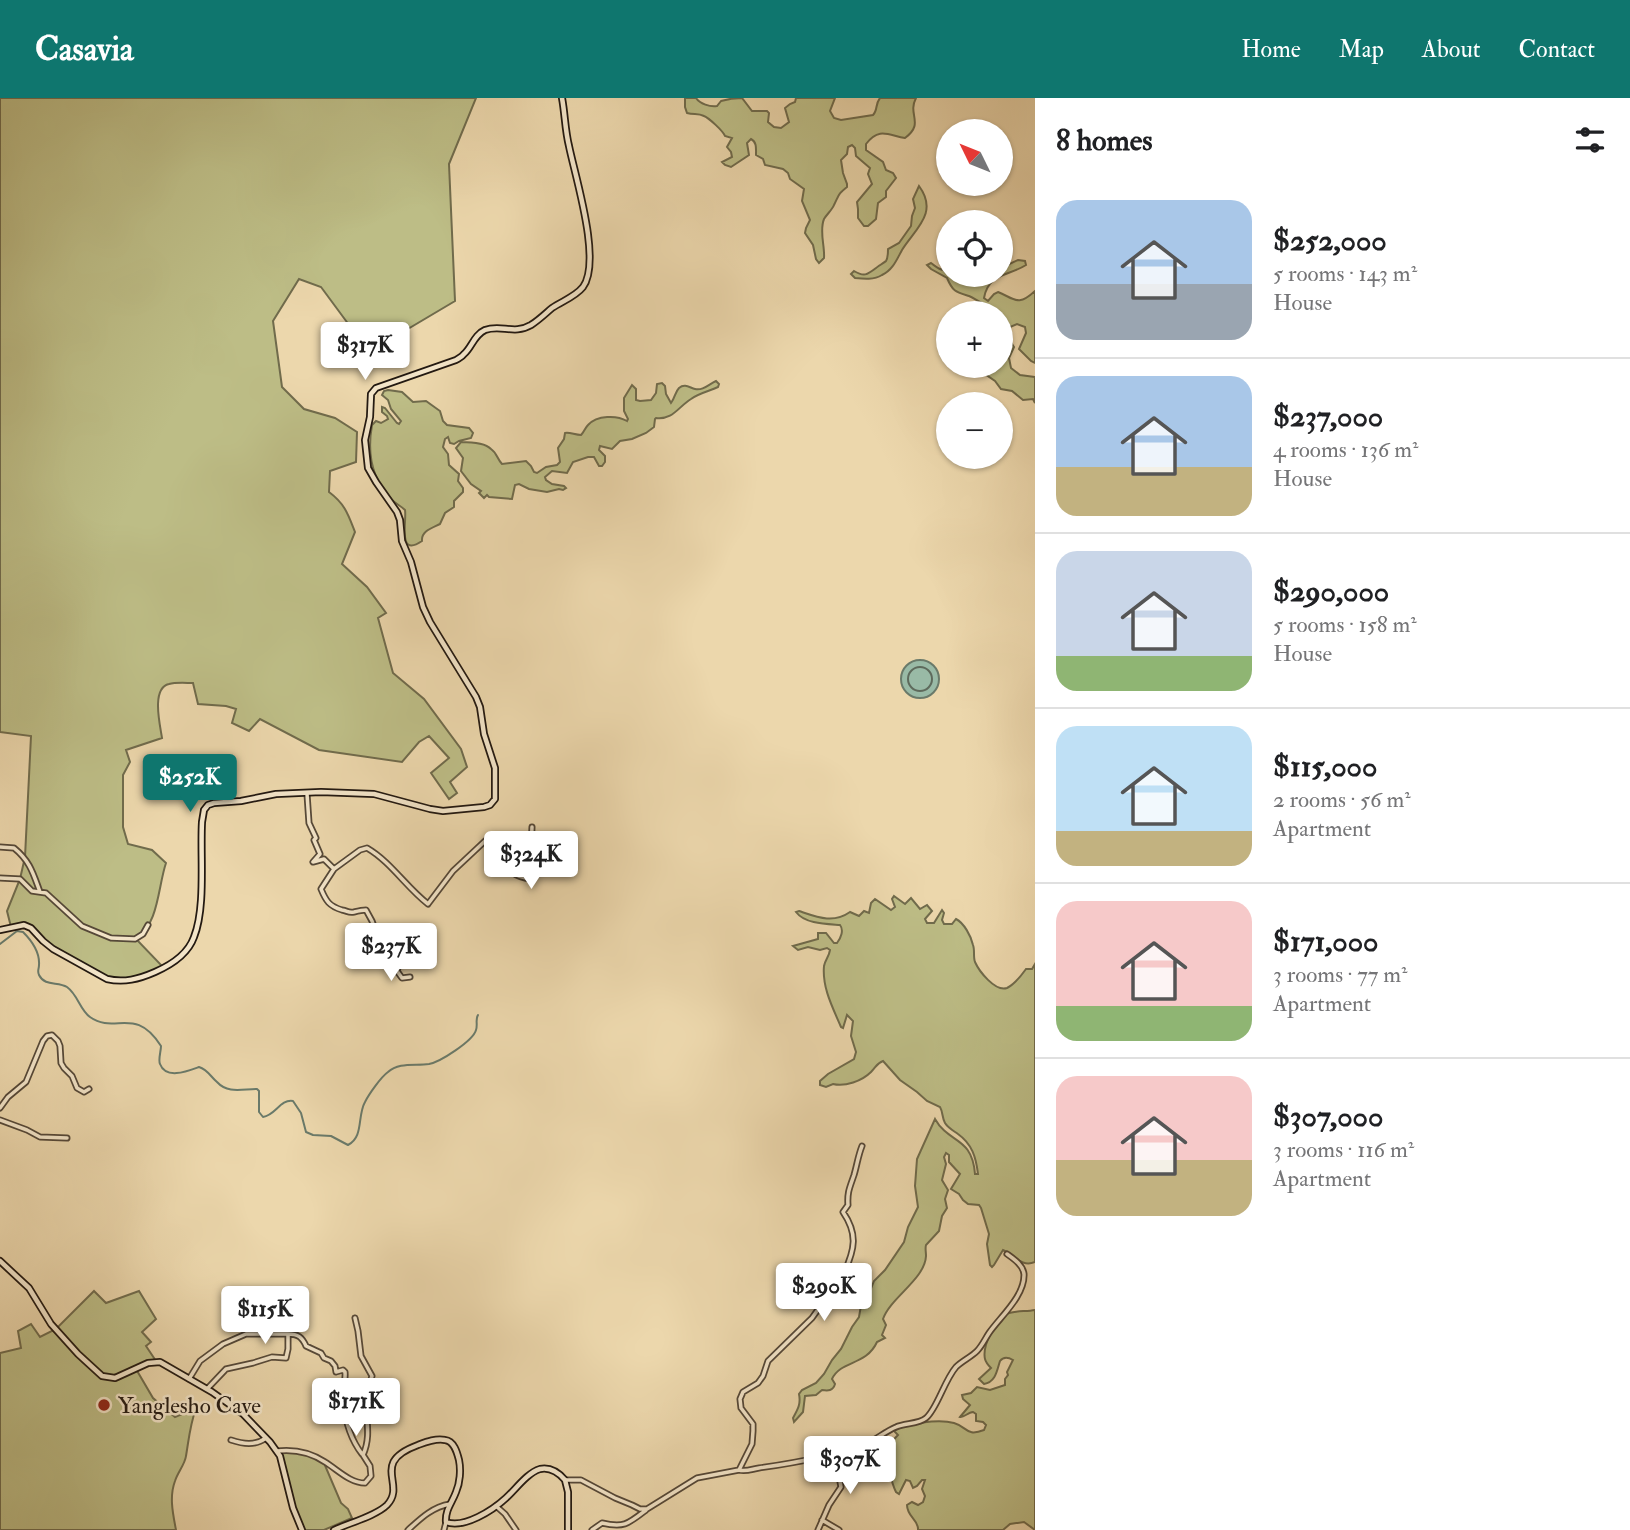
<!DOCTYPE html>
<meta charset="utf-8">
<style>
:root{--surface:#fff;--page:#f6f6f6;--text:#202124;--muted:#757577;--line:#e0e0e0;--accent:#0f766e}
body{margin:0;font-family:"IM FELL Double Pica",serif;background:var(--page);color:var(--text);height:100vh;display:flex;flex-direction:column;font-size:26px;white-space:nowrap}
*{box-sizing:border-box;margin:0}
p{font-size:23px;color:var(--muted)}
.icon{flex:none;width:38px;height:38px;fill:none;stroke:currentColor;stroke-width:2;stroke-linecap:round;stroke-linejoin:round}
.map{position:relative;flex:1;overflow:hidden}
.sheet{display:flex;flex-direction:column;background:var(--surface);width:595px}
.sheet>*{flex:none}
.needle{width:46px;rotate:313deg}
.fabs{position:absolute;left:936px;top:21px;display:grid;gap:14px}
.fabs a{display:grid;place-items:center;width:77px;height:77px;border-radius:50%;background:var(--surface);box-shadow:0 2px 5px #0004;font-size:35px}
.price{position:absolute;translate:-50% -60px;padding:0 16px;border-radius:7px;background:#fff;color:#222;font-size:23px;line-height:46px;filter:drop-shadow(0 2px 4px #0008)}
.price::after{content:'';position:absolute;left:50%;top:42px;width:21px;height:16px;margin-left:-10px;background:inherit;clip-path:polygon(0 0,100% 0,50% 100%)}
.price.current{background:var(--accent);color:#fff}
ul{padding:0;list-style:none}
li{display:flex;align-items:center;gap:21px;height:175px;padding:0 21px}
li+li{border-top:2px solid var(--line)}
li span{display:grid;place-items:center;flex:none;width:196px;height:140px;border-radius:21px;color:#555}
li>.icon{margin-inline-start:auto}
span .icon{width:84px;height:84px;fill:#fffc;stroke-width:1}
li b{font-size:30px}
h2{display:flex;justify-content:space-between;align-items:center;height:84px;padding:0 21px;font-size:30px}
header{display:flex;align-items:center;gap:42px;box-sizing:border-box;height:98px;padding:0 35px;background:var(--accent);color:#fff}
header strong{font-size:33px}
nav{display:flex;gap:38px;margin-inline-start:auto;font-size:24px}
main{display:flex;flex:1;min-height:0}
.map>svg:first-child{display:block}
.green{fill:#bdbd86;stroke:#706b4c;stroke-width:2}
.water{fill:#99baa6;stroke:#6a7a6a;stroke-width:2}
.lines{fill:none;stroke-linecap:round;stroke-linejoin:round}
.shore{stroke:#5e6a5c;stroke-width:2}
.stream{stroke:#6a7a6a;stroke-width:2}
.minor-casing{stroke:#554838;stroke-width:7}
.secondary-casing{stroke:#231911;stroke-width:8}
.minor{stroke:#f3e5c9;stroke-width:3.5}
.secondary{stroke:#f3e5c9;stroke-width:4.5}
.poi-dot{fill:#8f2418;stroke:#f3e5c9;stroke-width:2.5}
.labels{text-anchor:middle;stroke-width:5;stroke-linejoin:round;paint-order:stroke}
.poi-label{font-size:23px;fill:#231911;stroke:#f3e5c9;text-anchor:start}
</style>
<header>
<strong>Casavia</strong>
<nav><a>Home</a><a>Map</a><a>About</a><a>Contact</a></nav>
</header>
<main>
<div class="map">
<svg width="1035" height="1432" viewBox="0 0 1035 1432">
<rect width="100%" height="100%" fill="#ecd7ac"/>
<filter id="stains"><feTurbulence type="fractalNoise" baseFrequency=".00286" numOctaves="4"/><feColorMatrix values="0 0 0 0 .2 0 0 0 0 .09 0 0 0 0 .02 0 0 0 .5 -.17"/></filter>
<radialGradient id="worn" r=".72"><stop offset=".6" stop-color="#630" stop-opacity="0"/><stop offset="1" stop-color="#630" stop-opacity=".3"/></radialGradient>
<!-- green -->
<path class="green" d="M 0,0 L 476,0 L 449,66 L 455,203 L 369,254 L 321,189 L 299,181 L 273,223 L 282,289 L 304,311 L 335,320 L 357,334 L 356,364 L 330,373 L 329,394 C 345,406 348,416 355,434 L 342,466 L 367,489 L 386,515 L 378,520 L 393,575 L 424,601 L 461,651 L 467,669 L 450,684 L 457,695 L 449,701 L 431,675 L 449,660 L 429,638 L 419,644 L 402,664 L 319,652 L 260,621 L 249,633 L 232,625 L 236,611 L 226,608 L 198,606 L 193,585 C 186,585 176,584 169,586 C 151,590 160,627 162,640 L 126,652 L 130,664 L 123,677 L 123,729 L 128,746 L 152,752 L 166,765 C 158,788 159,826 136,841 L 164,870 L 139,880 L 117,884 L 63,857 L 28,828 L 11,829 L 7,813 L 20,781 L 25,759 L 31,638 L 0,634 Z
M 685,0 L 696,0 C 700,6 710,9 717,8 L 721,3 C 728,1 734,0 742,0 L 752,13 L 767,13 L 769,15 L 768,24 L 774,29 L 781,30 L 789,24 L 785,10 L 790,6 L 795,4 L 796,0 L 835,0 L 830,13 L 834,20 L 841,22 L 873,17 C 878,12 875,6 880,0 L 916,0 C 907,17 925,25 905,40 C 888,37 879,29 866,46 L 866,52 L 883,64 L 886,72 L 893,75 L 896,80 L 886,93 L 886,99 L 878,105 L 876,121 L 868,128 L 864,128 L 858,120 L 858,111 L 857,104 L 872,86 L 868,76 L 870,70 L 856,58 L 855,50 L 852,47 L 848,49 L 847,56 L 841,62 L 843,75 L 847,86 L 847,89 C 838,96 839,97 834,107 C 832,112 827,116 824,121 C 819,133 825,148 824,160 L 819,165 L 816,161 L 813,147 L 805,135 L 806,130 L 810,122 L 802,103 L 804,91 L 790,81 L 788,75 L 783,71 L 765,67 L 763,61 L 756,57 C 756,51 757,44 751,41 L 747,45 L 749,57 L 731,69 L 725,67 L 722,64 L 732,59 L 731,54 L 727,49 L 732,40 L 725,38 C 723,33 709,20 704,18 C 698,15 694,17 687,15 L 685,9 Z
M 919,88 C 939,115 915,131 902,152 C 897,161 893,172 882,177 C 874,182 864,181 855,180 L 851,176 L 854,173 C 864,179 867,177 876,170 C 877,169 885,164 886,163 C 888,160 888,155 888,151 L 899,145 L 911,128 L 912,118 L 915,110 L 913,101 Z
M 1018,162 L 1025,163 L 1026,167 C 1009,178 988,175 984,200 L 988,203 L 994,196 L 998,194 C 1015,201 1018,209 1035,193 L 1035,265 L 1031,263 L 1019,251 L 1026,235 L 1025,229 L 1017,226 L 1010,229 L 1007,238 L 1014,249 L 1009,260 L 1011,270 L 1020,277 L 1035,279 L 1035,305 L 1033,301 L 1023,302 L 1012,293 L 1001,291 L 995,283 L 985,276 L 982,268 L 1001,268 L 1001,215 L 995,215 L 990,208 C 981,206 976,201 969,198 C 956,194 953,194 947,180 L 931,171 L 927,167 L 931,165 C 936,169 942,174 948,171 L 948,177 L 973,177 L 974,181 C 984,185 985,179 993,177 C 995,176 998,177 1001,177 L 1001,170 Z
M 716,283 L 719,286 L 718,289 C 710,293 699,295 691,301 C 678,309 673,322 656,320 L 655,321 L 654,329 L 646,335 L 632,341 L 620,343 L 612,351 L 600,348 L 599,352 L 605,358 L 605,364 L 602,368 L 599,368 L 594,359 L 588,359 L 573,364 L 567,375 L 552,373 L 545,379 L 546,382 L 552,386 L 564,388 L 566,390 L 563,392 L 559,391 L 547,394 L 529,391 L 519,386 L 515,387 L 512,401 L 489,399 L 487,397 L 484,400 L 479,395 L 481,393 L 471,386 L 461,373 L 463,360 L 456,350 L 461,344 C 469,344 484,344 491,351 C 497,355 497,361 502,366 L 526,363 L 531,368 L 534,374 L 537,375 L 546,369 L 557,367 L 560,364 L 558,350 L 564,341 L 565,335 C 570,334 575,337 581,337 C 584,334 585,330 588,327 C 597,317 617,317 627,323 L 628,321 L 624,313 L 624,300 L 632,287 L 636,291 L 636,302 L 640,303 L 651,302 L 656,295 L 657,286 L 662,285 L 665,288 L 666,296 L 671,305 C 675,300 675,294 679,290 C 685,285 690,290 695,291 C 703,293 709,286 716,283 Z
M 388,292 L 402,294 L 413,304 L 426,303 L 440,313 L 443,323 L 447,327 L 469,330 L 473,335 L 471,340 L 459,343 L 454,346 L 450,345 L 448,339 L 445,341 L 443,349 L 448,356 L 449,367 L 459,376 L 458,383 L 463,390 L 463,394 L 454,403 L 454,409 L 445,415 L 440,426 C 432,430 421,433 422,443 C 397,460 407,423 405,412 C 401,408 396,406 392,402 C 371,381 367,355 372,327 L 376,323 L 381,325 L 388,321 L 387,318 L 382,314 L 382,309 L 385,310 L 397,325 L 399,326 L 401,323 L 391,311 L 388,302 L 382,297 L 384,293 Z
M 894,798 L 905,806 L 911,800 L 920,811 L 927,807 L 932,813 L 925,821 L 927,825 L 934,825 L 942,812 L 944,815 L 942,822 L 944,826 L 952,826 L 956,821 C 964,825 971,838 973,847 C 975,852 973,859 975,864 C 979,873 995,894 1007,890 C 1015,886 1021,878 1026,871 L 1032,871 L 1035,866 L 1035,1164 C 1022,1170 1014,1157 1003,1152 L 994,1167 L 992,1169 L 990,1167 L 987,1146 L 989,1136 L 981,1110 L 979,1107 L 968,1106 L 963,1102 L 959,1096 L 951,1091 L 960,1076 L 949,1064 L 949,1057 L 946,1055 L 944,1059 L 946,1066 L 942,1082 L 948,1092 L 945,1101 L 947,1110 L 942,1118 L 939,1133 L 926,1147 C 925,1150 926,1154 926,1158 C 925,1181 890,1200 883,1221 L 886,1227 L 882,1237 L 885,1240 L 877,1244 C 866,1268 841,1262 832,1281 L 835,1286 C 833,1293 828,1293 822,1292 L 816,1297 L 805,1298 L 803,1314 L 794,1324 L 793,1320 C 798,1311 801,1306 799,1296 L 802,1292 L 816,1285 L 824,1276 L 832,1262 L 841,1251 L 852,1229 L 859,1219 L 862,1202 L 870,1193 L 874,1183 L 885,1172 L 904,1144 L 908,1129 L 918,1109 L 915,1088 L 917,1061 L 935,1021 C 949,1046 972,1038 975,1076 L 978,1076 C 976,1059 972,1046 958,1036 C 954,1033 948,1030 945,1025 C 942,1020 943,1014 940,1009 L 927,1003 L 917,994 L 900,982 L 883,963 C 877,965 876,969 871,974 C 862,983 845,989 833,986 L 826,989 L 820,987 L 820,983 L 828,976 L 854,961 L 856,954 L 851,938 L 853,923 L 847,917 L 843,930 L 841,929 C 833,910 822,890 824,868 C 825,862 829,859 830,852 L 827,850 L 820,852 L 808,849 L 798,852 L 793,848 L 818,841 L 818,835 L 826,835 L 834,845 L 837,845 C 841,840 844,832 840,827 C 826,826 805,826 796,814 L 799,813 C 817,819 833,826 850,814 L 859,818 L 864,813 L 869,815 L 871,805 L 875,801 L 891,812 L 895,809 L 892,801 Z
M 94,1193 L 106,1205 L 139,1193 L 156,1221 L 142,1234 L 151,1244 L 146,1248 L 156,1263 L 136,1271 L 153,1300 L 175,1319 L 196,1310 C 190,1327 189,1340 186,1358 C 185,1366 178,1374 175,1383 C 169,1399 173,1416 176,1432 L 0,1432 L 0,1255 L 21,1250 L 18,1233 L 31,1226 L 40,1239 L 56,1231 Z
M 1035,1212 L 1035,1432 L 1024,1424 L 1010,1426 L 1003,1432 L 918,1432 C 919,1422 907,1419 907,1407 L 912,1404 L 918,1407 L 923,1404 L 925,1398 L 922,1391 L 925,1382 L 922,1382 L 917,1388 L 913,1390 L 910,1383 L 906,1382 L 899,1396 L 896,1394 C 892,1386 885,1360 887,1352 C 888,1347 894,1341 898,1337 L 894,1333 C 906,1325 939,1321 954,1325 C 968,1329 966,1339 984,1332 L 986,1327 L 983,1324 L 976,1323 L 976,1316 L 973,1314 C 968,1314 964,1320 960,1319 L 970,1307 L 963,1301 L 962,1297 L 971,1295 L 977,1289 L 990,1292 L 1005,1287 L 1005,1281 L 1008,1277 L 1007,1274 L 1013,1262 C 1008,1259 1003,1259 1000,1263 C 997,1272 996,1284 984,1286 L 979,1281 L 991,1270 C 989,1268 986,1265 985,1261 C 982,1248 995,1222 1007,1216 C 1015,1212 1026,1214 1035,1212 Z
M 289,1352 L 311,1356 L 324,1365 L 341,1405 L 348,1411 L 352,1420 L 324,1432 L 302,1432 L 277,1353 Z"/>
<!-- water -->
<path class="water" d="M901 581a19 19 0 1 1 38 0a19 19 0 1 1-38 0Z"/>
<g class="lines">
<!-- shore -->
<path class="shore" d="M908 581a12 12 0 1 1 24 0a12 12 0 1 1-24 0Z"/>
<!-- stream -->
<path class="stream" d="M 0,846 L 17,833 L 23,834 C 32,843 40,854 39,867 C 39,872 37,872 39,877 C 45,889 58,883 67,889 C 78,897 80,912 90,919 C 115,937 135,907 161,948 C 161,953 158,962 160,966 C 166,982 188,973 199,969 C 208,972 210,978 217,984 C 228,996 242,991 257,991 L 259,993 L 259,1014 L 263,1019 C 276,1017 280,1001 293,1003 L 301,1015 L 306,1034 L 313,1037 L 331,1038 L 348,1047 C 364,1039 357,1018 365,1004 C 369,996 381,979 388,974 C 399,964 415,968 429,966 C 440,964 473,943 476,932 C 478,926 475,922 478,917"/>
<!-- minor casing -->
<g class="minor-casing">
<path id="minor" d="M 307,696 L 309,725 L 316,740 L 314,742 L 320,756 L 313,764 L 324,761 L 334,771 L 321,791 C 326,803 329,808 342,812 C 348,813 348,815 354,814 C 358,813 362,812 366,812 L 372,823 L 379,842 L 398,863 L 399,867 L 397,873 L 402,880 L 410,879
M 0,749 L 14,750 C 30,763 33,775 40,794
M 334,771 L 360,752 L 367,750 C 391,764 406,789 428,806 L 453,773 L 485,743 C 498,760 509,781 533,781 L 531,772 L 525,760 L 531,751 L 532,729
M 0,780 L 20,781 L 32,793 L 46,795 L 82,828 L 111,840 L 135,841 L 143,836 L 148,827
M 0,1010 L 8,999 L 26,984 L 43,943 L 47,938 L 52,937 L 58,943 L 60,948 L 61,965 L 64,970 L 72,978 L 77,990 L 84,994 L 89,991
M 0,1022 L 27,1032 L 40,1039 L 67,1040
M 259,1217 L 264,1230 L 262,1235
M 288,1236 C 298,1236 302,1239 306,1248 L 321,1255 L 324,1260 L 331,1263 L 335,1268 L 336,1274 L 343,1272 L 345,1274 C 346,1284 342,1293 343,1303 C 345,1321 351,1342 362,1356
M 189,1281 L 200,1263 L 223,1246 L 246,1236 L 288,1236 L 288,1251 L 286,1260 L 272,1259 L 253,1265 L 226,1271 L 207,1291
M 231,1342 C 243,1346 255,1348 266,1340
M 277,1353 C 295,1351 310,1354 325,1364 C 338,1372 350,1385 365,1385 L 371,1378 L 370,1368 L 363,1357 C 372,1337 365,1320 366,1300 C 366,1292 370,1286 372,1278 L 361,1258 L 358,1233 L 355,1220
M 739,1372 L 752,1346 L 753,1333 L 753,1326 L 741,1310 L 740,1301 L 743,1294 L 758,1285 L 763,1278 L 768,1263 L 812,1220 L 844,1175 C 855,1151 858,1136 843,1114 L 848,1107 C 847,1094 850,1089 854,1077 C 857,1067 858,1058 862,1048
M 565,1382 L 581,1382 L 615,1400 L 632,1407 L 640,1411 L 647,1411 L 697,1380 L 739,1372 C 746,1374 752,1371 759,1370 C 795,1365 829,1359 863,1347 C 875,1343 884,1334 896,1329 C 905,1325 919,1326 926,1320 C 937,1311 944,1283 956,1269 C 962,1263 971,1259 977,1253 C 982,1248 985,1241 989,1235 C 1000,1219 1025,1198 1024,1176 C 1023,1167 1014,1161 1007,1156
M 496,1408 L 505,1416 L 516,1432
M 822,1422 L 839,1432
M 408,1432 C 420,1421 432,1409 450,1406
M 444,1432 L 446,1424
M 592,1432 L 602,1425 C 624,1430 628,1426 646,1412
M 818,1432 L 829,1407 L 841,1389 L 835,1357"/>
</g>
<!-- secondary casing -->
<g class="secondary-casing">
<path id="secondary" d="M 0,832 L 24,827 L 31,830 L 43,843 L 53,851 L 107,881 C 124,885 139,881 155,874 C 171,867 188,856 194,839 C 206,809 200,757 202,724 L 204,712 L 208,707 L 214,705 L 241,703 L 276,696 L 321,694 L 374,696 L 430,711 L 443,713 L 484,709 L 490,707 L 495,701 L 495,670 L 484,636 L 480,609 L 476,599 L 430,524 L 423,509 L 411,464 L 402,443 L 400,422 L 397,414 L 376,384 L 368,370 L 365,342 L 370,319 L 371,296 L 376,290 L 456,262 C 459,260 462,259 464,256 C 472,249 474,237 485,232 C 501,226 514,237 531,227 C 539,222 545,216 552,210 C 562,203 575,199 583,189 C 602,163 575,78 569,48 C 565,32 565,16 562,0
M 0,1163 L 29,1190 L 51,1226 L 78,1256 L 102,1278 L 115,1280 L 148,1265 L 160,1264 L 212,1294 L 243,1316 L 270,1344 L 280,1358 L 293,1410 L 302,1432
M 334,1432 C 349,1425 376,1418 387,1407 C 407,1386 369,1365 418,1347 C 426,1344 436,1340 445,1342 C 454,1343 457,1354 459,1362 C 461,1372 460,1385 456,1394 C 452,1405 445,1412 446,1424 C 464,1431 493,1412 506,1400 C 516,1391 527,1375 540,1371 C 550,1369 559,1375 565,1382 L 568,1394 L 568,1432"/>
</g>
<!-- minor -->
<use href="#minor" class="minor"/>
<!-- secondary -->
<use href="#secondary" class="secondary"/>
</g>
<!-- markers -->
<circle class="poi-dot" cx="104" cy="1307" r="7"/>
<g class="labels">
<!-- poi labels -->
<g class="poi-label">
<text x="118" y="1315">Yanglesho Cave</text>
</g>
</g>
<rect width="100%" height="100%" filter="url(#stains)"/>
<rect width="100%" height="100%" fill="url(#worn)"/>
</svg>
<div class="fabs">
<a><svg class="needle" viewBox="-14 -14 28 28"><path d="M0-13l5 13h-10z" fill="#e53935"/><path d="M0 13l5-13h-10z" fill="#757577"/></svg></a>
<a><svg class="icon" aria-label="locate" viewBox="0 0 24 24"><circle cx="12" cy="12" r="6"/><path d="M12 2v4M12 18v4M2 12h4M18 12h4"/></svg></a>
<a>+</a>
<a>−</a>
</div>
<b class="price" style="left:365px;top:284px">$317K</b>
<b class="price current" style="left:190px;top:716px">$252K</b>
<b class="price" style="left:531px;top:793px">$324K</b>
<b class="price" style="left:391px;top:885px">$237K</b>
<b class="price" style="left:824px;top:1225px">$290K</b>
<b class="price" style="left:265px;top:1248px">$115K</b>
<b class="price" style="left:356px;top:1340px">$171K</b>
<b class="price" style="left:850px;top:1398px">$307K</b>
</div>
<section class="sheet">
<h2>8 homes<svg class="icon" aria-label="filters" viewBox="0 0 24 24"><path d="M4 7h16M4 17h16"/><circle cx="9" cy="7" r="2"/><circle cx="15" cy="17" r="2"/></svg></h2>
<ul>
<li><span style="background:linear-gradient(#a9c7e8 60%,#9aa5b1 0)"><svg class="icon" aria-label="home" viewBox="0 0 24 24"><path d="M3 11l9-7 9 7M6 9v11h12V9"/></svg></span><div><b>$252,000</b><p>5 rooms · 143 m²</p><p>House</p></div></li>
<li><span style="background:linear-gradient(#a9c7e8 65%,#c2b280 0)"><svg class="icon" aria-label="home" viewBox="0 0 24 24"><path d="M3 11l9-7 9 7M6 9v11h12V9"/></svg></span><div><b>$237,000</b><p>4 rooms · 136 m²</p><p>House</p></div></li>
<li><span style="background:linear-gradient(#c9d6e8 75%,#8fb573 0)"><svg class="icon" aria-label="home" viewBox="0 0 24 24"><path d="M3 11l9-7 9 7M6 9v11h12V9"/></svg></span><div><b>$290,000</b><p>5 rooms · 158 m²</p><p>House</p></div></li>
<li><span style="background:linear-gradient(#bfe0f5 75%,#c2b280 0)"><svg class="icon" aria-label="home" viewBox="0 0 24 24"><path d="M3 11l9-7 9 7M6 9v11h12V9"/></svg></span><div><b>$115,000</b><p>2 rooms · 56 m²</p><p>Apartment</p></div></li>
<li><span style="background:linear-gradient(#f6c9c9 75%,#8fb573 0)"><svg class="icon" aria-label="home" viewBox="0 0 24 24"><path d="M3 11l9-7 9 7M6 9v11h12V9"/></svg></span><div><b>$171,000</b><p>3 rooms · 77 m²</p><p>Apartment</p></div></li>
<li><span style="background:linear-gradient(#f6c9c9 60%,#c2b280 0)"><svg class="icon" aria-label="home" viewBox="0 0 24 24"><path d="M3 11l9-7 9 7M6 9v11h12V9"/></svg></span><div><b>$307,000</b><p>3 rooms · 116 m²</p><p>Apartment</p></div></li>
</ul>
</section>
</main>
